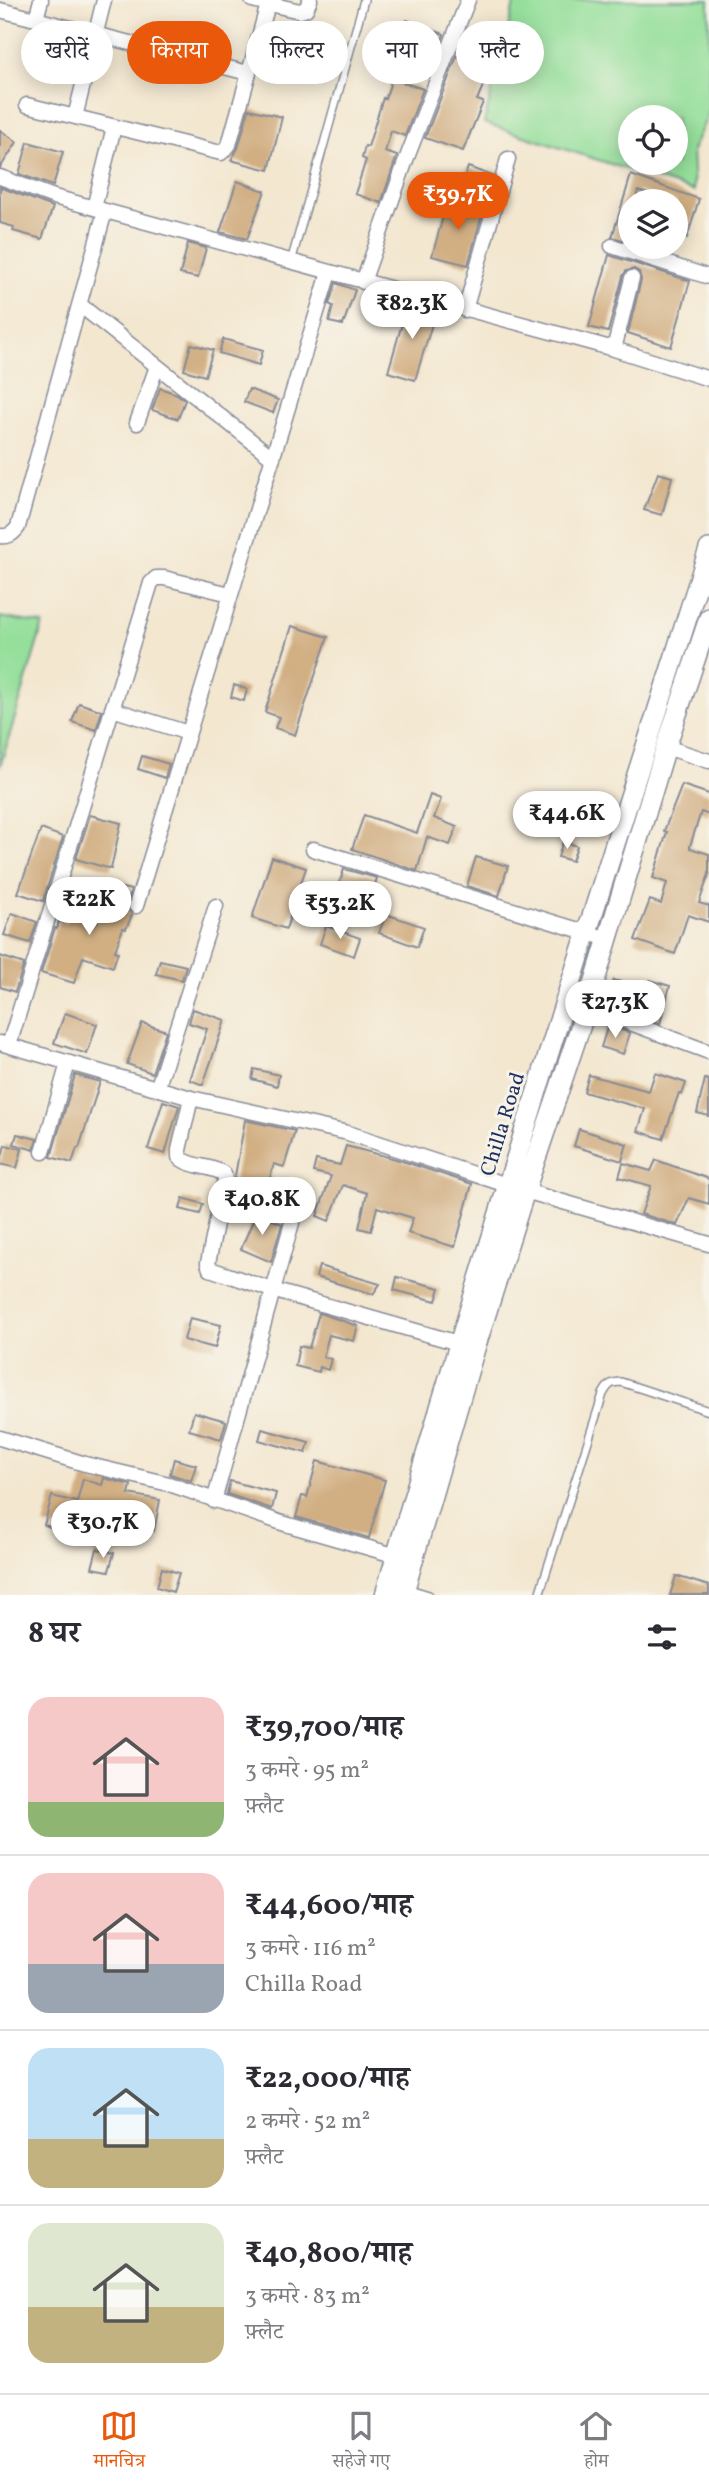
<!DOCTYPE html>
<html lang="hi">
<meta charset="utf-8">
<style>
:root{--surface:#fff;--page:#f7f7f7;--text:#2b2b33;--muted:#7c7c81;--line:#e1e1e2;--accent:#ea580c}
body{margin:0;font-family:Vollkorn,"Noto Serif Devanagari",serif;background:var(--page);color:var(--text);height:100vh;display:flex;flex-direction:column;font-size:26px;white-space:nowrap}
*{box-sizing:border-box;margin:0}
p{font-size:23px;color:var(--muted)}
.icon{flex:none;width:38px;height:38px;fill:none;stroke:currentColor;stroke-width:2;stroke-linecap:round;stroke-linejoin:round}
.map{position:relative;height:1595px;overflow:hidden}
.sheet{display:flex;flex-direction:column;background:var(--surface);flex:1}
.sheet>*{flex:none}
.hud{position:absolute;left:21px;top:21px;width:668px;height:63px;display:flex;gap:14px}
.controls{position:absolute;left:618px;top:105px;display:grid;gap:14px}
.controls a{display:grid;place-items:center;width:70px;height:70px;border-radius:50%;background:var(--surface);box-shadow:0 4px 18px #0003;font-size:35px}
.price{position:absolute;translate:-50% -60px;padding:0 16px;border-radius:24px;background:#fff;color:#222;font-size:23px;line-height:46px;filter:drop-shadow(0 2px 4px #0008)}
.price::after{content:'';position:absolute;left:50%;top:42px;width:21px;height:16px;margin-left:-10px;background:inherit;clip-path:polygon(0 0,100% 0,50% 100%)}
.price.current{background:var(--accent);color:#fff}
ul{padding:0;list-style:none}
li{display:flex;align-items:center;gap:21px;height:175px;padding:0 28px}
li+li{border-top:2px solid var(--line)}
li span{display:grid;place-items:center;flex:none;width:196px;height:140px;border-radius:21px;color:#555}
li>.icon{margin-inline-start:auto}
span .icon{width:84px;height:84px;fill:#fffc;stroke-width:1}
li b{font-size:30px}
h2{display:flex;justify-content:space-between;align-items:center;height:84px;padding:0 28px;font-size:30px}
.chip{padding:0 24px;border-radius:32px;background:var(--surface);box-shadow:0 4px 18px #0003;font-size:24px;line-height:63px}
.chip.current{background:var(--accent);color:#fff}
.menu{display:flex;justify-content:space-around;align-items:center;height:98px;border-top:2px solid var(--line);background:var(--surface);font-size:19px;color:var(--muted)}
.menu a{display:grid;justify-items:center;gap:4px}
.menu .current{color:var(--accent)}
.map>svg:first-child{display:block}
.green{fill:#95df9b;stroke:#58877c;stroke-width:2;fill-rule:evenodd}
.building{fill:#d1af83}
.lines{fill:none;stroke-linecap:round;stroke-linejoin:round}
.service-casing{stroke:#878b97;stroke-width:10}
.minor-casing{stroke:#878b97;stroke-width:17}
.secondary-casing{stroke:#878b97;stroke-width:22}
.service{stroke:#fff;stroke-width:7}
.minor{stroke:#fff;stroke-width:14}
.secondary{stroke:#fff;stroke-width:19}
.labels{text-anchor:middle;stroke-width:6;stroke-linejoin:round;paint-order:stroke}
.street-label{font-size:21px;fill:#1b2f5e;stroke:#f7f3e8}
</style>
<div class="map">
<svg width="709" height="1595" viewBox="0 0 709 1595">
<rect width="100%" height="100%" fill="#f7f3e8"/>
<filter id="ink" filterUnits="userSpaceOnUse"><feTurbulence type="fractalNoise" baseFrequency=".0143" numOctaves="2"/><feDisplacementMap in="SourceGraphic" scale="14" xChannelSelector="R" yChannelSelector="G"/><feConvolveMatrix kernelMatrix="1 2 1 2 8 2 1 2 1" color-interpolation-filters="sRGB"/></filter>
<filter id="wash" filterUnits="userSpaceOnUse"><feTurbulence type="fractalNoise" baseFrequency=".00686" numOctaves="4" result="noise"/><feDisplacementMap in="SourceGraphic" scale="28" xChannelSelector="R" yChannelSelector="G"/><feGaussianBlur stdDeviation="1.57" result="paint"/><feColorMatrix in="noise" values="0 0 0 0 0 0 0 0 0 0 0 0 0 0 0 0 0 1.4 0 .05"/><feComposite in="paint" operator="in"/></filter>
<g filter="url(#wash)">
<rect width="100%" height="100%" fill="#f3e7d0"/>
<!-- green -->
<path class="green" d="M 515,0 L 709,0 L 709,113 L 692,150 L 694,191 L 484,123 ZM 630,117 L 676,117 L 676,163 L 630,163 Z
M 0,617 L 43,624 L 0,767 Z"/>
<g id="blocks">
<!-- building -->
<path class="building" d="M 407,20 L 444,34 L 439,49 L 402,34 Z
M 457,56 L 490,69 L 477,100 L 483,102 L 463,151 L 425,138 Z
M 392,79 L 423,89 L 405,136 L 391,131 L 385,152 L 397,156 L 381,203 L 355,194 L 366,160 L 362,158 L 365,146 L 368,147 L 383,98 L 385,99 Z
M 249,109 L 282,117 L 269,170 L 231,160 L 238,148 Z
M 0,130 L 17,142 L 0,168 Z
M 28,142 L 63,152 L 53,186 L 19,174 Z
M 468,167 L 493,176 L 489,190 L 463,182 Z
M 631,175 L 699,199 L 687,238 L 676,234 L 676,201 L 638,191 L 635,201 L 630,201 L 630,218 L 625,234 L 630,236 L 630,242 L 612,237 Z
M 237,181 L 265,191 L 247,239 L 220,232 Z
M 0,187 L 53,207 L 42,239 L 13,231 L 14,227 L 0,223 Z
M 448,199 L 484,207 L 468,265 L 432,256 Z
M 188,243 L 206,248 L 198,278 L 180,274 Z
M 609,255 L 690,281 L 671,347 L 628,333 L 641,280 L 639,272 L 634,269 L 626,271 L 623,276 L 608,332 L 589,327 Z
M 336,283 L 355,290 L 343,325 L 329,322 L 333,306 L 329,304 Z
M 408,303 L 436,311 L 415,380 L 388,372 Z
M 223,339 L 263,350 L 259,365 L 219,353 Z
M 191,344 L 213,350 L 205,376 L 184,370 Z
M 160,388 L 177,394 L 185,400 L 178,419 L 152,410 Z
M 249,389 L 278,400 L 273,413 L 244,402 Z
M 658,473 L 672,477 L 662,515 L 644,510 Z
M 292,626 L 328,637 L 295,735 L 275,728 L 279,717 L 265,712 Z
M 234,685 L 247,689 L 244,701 L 231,697 Z
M 79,703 L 102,711 L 96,730 L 72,722 Z
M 142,756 L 169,764 L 165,778 L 138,769 Z
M 682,785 L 709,794 L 709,815 L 701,812 L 690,846 L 690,848 L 709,854 L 709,874 L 699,903 L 709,906 L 709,922 L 688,915 L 675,954 L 635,940 L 650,900 L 661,904 L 667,883 L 653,878 L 667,832 L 664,831 Z
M 430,795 L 441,799 L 434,818 L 457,827 L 450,845 L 427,837 L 417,871 L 352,849 L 364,815 L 417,833 Z
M 90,815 L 121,823 L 111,869 L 76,859 Z
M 41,829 L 63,837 L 43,901 L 18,893 Z
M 563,841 L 577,846 L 572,861 L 558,857 Z
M 272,857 L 306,868 L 286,929 L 252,918 Z
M 476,857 L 508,866 L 499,896 L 467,886 Z
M 344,869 L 377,878 L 371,898 L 338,888 Z
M 107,884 L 131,890 L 127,907 L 132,915 L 126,929 L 123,928 L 115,951 L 118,952 L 113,967 L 83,957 L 74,983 L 41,973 L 55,928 L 57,929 L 59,921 L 65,923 L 69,912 L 97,922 L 105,900 L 103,900 Z
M 12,913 L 37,922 L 30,943 L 4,935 Z
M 386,914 L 424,927 L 417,947 L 379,933 Z
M 326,926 L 360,938 L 354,956 L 320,944 Z
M 0,956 L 24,964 L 15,992 L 0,987 Z
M 160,960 L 186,966 L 182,980 L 156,974 Z
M 614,980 L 647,989 L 650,980 L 670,986 L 660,1024 L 604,1003 Z
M 193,1009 L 225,1020 L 203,1085 L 190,1080 L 207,1029 L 189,1023 Z
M 65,1013 L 97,1024 L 87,1054 L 54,1043 Z
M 142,1023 L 166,1031 L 152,1073 L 127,1064 Z
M 608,1025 L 630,1033 L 623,1054 L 601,1047 Z
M 254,1069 L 279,1075 L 277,1086 L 252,1079 Z
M 655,1073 L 686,1083 L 682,1095 L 679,1093 L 663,1139 L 638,1131 L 645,1109 L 584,1092 L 589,1075 L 649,1091 Z
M 75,1075 L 100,1082 L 79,1148 L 77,1148 L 72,1163 L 51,1157 Z
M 705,1079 L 709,1080 L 709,1116 L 697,1113 Z
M 163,1101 L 179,1106 L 165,1154 L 148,1149 Z
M 245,1120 L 295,1131 L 284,1167 L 274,1164 L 265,1195 L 233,1187 Z
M 579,1129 L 627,1144 L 622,1161 L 574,1146 Z
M 17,1134 L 37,1139 L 34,1150 L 14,1144 Z
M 5,1145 L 22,1149 L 17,1168 L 0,1164 Z
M 346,1146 L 396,1159 L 472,1184 L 455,1247 L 408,1233 L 413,1218 L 377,1207 L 371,1231 L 359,1228 L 367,1193 L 343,1185 L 329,1221 L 317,1216 L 331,1176 L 313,1172 L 316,1160 L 340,1165 Z
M 656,1160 L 709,1179 L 709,1204 L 689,1198 L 677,1225 L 641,1214 L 651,1186 L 619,1177 L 623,1163 L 651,1171 Z
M 183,1198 L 203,1204 L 200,1214 L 180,1209 Z
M 256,1213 L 282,1224 L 271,1262 L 241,1249 Z
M 319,1266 L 380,1284 L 373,1294 L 316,1277 Z
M 397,1277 L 440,1288 L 436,1301 L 394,1290 Z
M 319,1313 L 358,1326 L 354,1341 L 329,1335 L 323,1357 L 331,1359 L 328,1370 L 320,1367 L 319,1372 L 295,1366 L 299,1346 L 309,1348 Z
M 190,1318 L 221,1325 L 215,1348 L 184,1340 Z
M 194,1412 L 226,1421 L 221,1439 L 189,1430 Z
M 262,1429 L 309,1442 L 306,1453 L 259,1440 Z
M 174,1459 L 196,1465 L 191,1481 L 170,1474 Z
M 317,1461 L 385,1480 L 369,1538 L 296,1517 L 302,1496 L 307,1497 Z
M 104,1478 L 131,1485 L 129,1494 L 160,1500 L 154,1531 L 106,1521 L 101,1535 L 89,1532 L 91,1524 L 71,1518 L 67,1532 L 44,1525 L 52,1496 L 77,1502 L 83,1479 L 102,1485 Z
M 230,1481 L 276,1493 L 272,1509 L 227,1494 Z
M 97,1549 L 114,1553 L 109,1571 L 92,1568 Z
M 162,1568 L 179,1573 L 173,1592 L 157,1587 Z
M 676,1576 L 709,1586 L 709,1595 L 670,1595 Z"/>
</g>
</g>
<g filter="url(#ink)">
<use href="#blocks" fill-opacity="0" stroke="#878b97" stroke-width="2"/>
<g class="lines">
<!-- service casing -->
<g class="service-casing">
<path id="service" d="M 291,262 L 364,0
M 406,1588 L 429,1595
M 539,1595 L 603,1394 C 608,1385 611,1382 621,1382 L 709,1411"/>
</g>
<!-- minor casing -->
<g class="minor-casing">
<path id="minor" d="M 252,0 L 300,11 L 306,9 L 310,0
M 0,10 L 248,73
M 36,19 L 41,0
M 27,105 L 221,153 L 229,145 L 268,4
M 75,117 L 104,0
M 0,177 L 54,197 L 614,349 L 709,379
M 94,208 L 114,127
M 612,246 L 709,277
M 363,282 L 406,160 L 468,0
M 80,305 L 273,458
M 465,310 L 508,159
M 614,349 L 632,278
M 137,423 L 157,366
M 0,536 C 9,537 13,534 18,527 L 105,211
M 112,709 L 188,733
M 666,747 L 709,761
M 313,849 L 608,939
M 136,906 L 329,273
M 587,1007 L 709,1052
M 0,1043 L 191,1098 L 348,1133 L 525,1191 L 709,1244
M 9,1045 L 151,583 L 156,578 L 164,578 L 230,594
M 157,1089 L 216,906
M 191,1098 L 179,1150 L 179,1157 C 191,1168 211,1165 224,1174 L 225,1180 L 208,1263 L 210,1269 L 272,1290 L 458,1343
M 43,1152 L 68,1063
M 0,1438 L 85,1464 L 169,1484 L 282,1523 L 404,1558
M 214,1501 L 295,1212"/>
</g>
<!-- secondary casing -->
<g class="secondary-casing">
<path id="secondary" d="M 385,1595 C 486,1244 598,897 709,549
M 403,1595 L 473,1355 L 525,1191 L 587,1007 L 666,747 L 709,618"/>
</g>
<!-- service -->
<use href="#service" class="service"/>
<!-- minor -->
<use href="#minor" class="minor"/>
<!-- secondary -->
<use href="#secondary" class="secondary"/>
</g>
</g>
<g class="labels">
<!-- street labels -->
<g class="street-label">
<text transform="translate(502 1124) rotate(-73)" y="7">Chilla Road</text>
</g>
</g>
</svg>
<div class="controls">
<a><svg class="icon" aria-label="locate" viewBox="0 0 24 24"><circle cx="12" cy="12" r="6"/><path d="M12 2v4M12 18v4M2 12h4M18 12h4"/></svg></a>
<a><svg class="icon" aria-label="layers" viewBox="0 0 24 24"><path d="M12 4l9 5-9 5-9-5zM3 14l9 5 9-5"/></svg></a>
</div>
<b class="price current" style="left:458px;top:232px">₹39.7K</b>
<b class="price" style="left:412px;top:341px">₹82.3K</b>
<b class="price" style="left:567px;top:851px">₹44.6K</b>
<b class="price" style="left:89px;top:937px">₹22K</b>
<b class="price" style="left:340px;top:941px">₹53.2K</b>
<b class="price" style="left:615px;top:1040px">₹27.3K</b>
<b class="price" style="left:262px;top:1237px">₹40.8K</b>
<b class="price" style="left:103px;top:1560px">₹30.7K</b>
<div class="hud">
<a class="chip">खरीदें</a>
<a class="chip current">किराया</a>
<a class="chip">फ़िल्टर</a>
<a class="chip">नया</a>
<a class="chip">फ़्लैट</a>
</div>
</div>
<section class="sheet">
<h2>8 घर<svg class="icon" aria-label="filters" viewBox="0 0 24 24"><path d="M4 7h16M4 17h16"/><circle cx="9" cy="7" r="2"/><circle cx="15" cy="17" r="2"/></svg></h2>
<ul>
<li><span style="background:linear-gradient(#f6c9c9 75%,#8fb573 0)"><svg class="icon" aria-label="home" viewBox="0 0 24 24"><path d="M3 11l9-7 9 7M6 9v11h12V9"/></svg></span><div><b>₹39,700/माह</b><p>3 कमरे · 95 m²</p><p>फ़्लैट</p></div></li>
<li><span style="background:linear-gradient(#f6c9c9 65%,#9aa5b1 0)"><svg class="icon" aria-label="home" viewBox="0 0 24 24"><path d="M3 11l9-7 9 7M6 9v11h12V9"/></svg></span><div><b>₹44,600/माह</b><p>3 कमरे · 116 m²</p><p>Chilla Road</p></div></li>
<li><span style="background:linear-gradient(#bfe0f5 65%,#c2b280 0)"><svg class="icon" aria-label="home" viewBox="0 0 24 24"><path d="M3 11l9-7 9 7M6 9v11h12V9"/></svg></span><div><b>₹22,000/माह</b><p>2 कमरे · 52 m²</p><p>फ़्लैट</p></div></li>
<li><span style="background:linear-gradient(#dfe7d0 60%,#c2b280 0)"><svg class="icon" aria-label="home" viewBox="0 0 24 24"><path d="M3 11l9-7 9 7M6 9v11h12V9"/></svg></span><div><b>₹40,800/माह</b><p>3 कमरे · 83 m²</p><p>फ़्लैट</p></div></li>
</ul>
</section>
<nav class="menu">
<a class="current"><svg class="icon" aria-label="map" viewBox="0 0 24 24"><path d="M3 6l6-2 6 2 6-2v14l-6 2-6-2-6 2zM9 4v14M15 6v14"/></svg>मानचित्र</a>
<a><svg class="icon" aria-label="saved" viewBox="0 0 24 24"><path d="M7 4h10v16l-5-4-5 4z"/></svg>सहेजे गए</a>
<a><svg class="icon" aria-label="home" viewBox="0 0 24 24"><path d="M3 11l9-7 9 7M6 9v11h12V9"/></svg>होम</a>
</nav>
